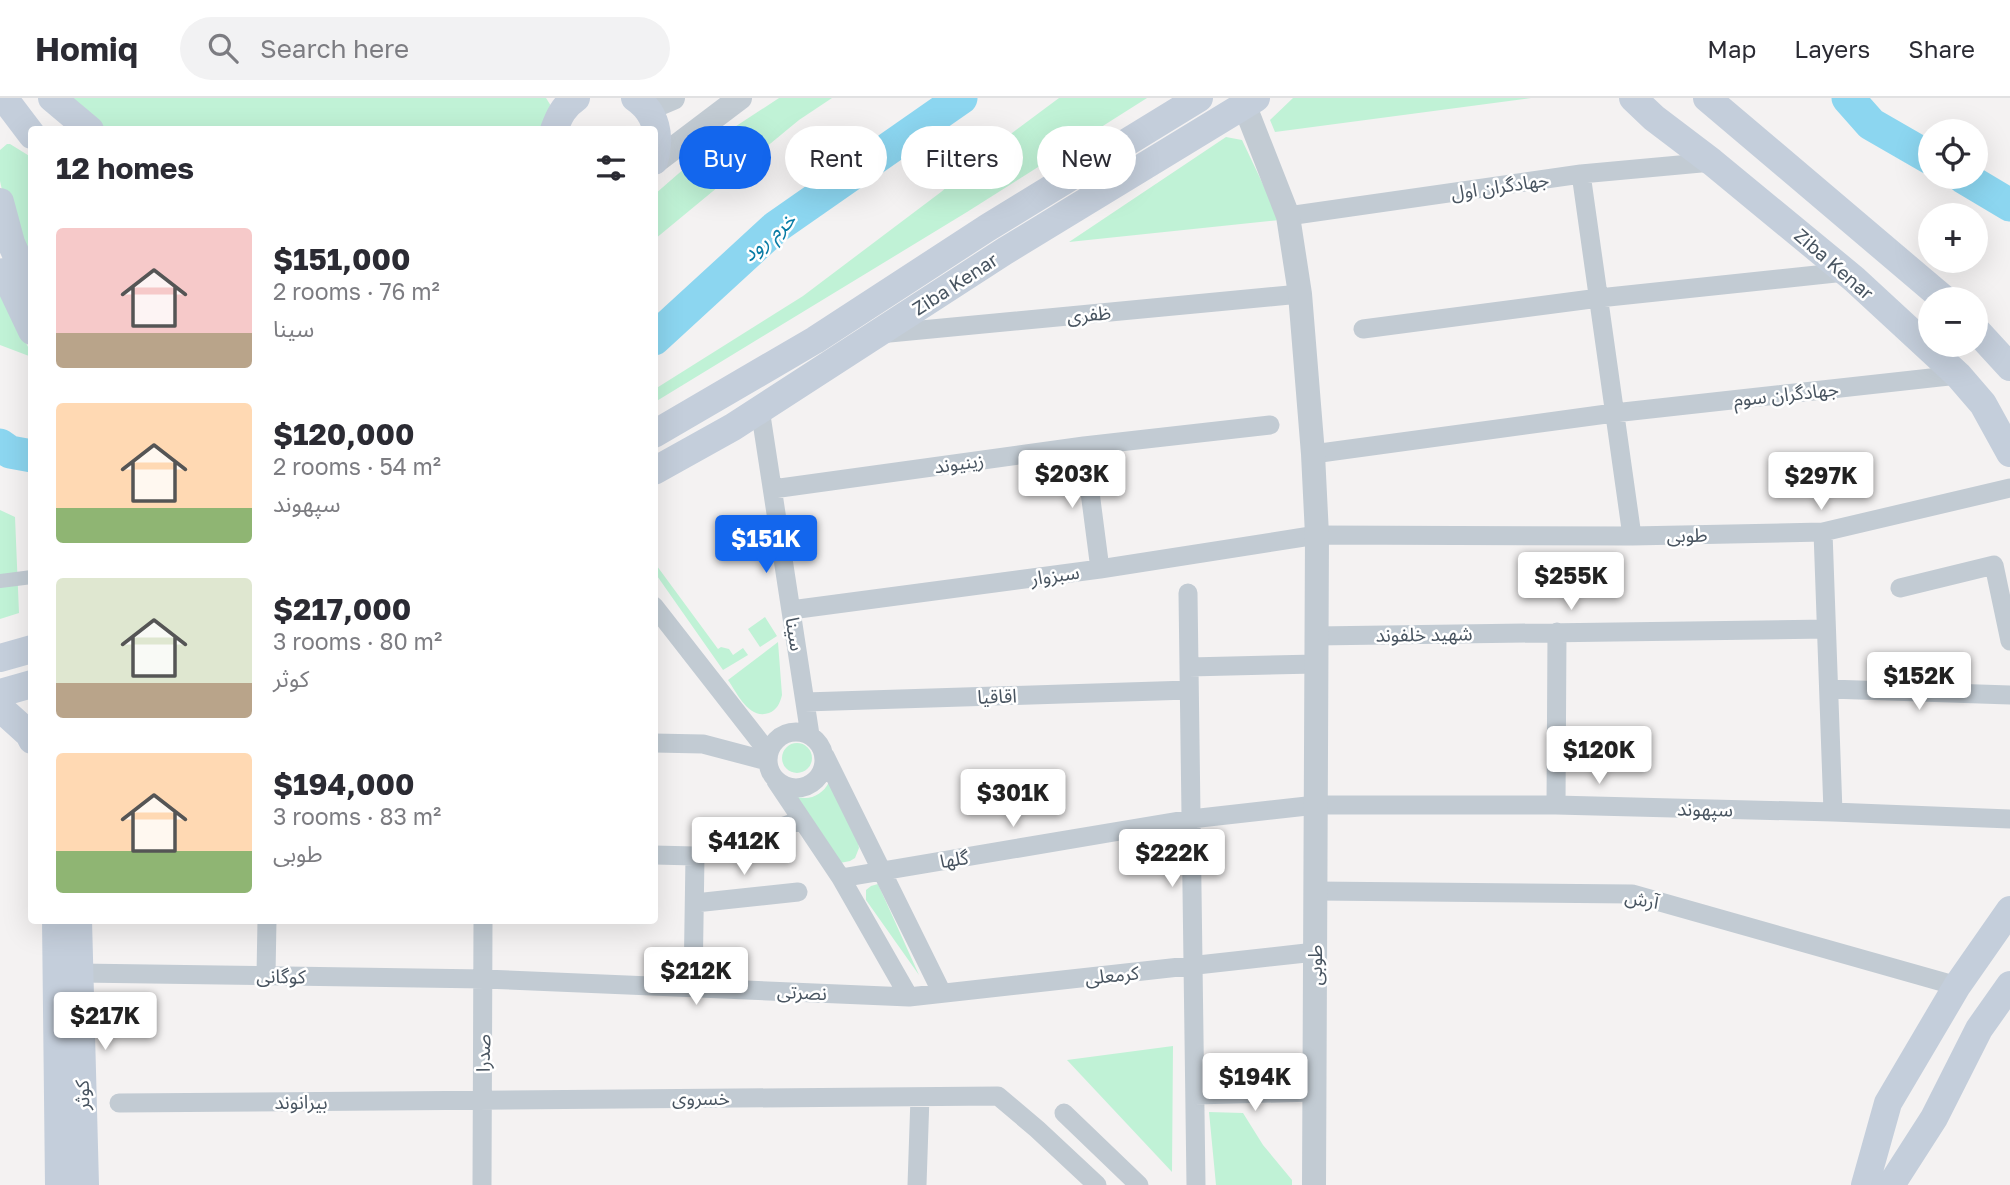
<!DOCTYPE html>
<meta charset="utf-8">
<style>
:root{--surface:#fff;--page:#f2f2f3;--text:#2b2b33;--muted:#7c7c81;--line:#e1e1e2;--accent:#1366ed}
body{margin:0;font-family:"Golos Text","Noto Sans Arabic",sans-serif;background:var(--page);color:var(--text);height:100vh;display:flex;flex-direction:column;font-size:26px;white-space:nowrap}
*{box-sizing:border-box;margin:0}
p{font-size:23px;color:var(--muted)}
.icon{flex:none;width:38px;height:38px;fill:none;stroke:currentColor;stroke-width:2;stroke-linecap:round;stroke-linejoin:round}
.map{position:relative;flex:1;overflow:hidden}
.panel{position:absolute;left:28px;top:28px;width:630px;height:798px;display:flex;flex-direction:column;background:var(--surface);border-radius:7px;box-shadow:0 7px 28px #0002}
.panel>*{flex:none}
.banner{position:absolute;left:679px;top:28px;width:665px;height:63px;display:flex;gap:14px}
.tools{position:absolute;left:1918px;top:21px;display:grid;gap:14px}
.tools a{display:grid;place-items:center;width:70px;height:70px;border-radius:50%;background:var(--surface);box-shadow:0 7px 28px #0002;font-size:35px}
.price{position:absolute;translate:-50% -60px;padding:0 16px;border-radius:7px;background:#fff;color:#222;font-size:23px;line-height:46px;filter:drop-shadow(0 2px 4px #0008)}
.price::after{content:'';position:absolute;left:50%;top:42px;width:21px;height:16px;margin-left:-10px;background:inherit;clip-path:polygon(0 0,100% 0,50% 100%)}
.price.active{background:var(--accent);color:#fff}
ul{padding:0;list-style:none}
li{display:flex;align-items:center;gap:21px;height:175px;padding:0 28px}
li span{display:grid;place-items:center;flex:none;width:196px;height:140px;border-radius:7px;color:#555}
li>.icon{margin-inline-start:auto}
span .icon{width:84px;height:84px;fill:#fffc;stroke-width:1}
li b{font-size:30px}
h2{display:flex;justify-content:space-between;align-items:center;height:84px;padding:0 28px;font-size:30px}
.tag{padding:0 24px;border-radius:32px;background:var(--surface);box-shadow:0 7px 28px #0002;font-size:24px;line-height:63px}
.tag.active{background:var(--accent);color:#fff}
header{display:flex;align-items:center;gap:42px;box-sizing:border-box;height:98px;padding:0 35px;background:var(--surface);border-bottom:2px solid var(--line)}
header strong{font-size:33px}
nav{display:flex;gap:38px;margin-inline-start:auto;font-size:24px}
.search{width:490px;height:63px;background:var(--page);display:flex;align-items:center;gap:18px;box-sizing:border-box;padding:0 24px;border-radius:38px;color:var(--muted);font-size:26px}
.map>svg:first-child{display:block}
.green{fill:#c0f2d6}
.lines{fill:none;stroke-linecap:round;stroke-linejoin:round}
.river{stroke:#8cd6f0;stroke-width:33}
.pedestrian{stroke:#c2cbd3;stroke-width:14}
.minor{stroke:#c2cbd3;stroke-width:19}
.tertiary{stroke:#c2cbd3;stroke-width:24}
.secondary{stroke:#c4cedb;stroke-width:28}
.labels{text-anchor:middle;stroke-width:5;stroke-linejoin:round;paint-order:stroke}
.street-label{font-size:19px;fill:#485460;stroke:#fff}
.water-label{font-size:21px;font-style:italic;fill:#087ba5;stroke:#fff}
</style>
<header>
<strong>Homiq</strong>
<div class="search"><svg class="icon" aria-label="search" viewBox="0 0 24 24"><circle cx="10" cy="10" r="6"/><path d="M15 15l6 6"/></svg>Search here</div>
<nav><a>Map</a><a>Layers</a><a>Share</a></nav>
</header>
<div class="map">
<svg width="2010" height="1087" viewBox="0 0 2010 1087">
<rect width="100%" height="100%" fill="#f4f2f2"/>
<!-- green -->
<path class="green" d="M 54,0 L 546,0 L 558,19 L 551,32 L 107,32 Z
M 779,0 L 832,0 L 799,22 L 655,141 L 655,96 L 724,36 Z
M 1059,0 L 1147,0 L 967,114 L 655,304 L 655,291 L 803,198 L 941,94 L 996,47 Z
M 1293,0 L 1531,0 L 1275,34 L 1270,22 Z
M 1226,39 L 1242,42 L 1280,122 L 1069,144 Z
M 7,46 L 10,46 L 31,59 L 31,170 L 4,101 L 0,83 L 0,52 Z
M 0,191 L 30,253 L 29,258 L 0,247 Z
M 0,412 L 15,419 L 19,515 L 0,521 Z
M 654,464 L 718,551 L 721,549 L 729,551 L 733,557 L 743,550 L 748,557 L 723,572 L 655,475 Z
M 765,519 L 777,538 L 760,549 L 748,531 Z
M 778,544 L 782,597 C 780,605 777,612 769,615 C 749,622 737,595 728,582 Z
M782 660a15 15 0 1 1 30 0a15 15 0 1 1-30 0Z
M 829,684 L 858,745 L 859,750 L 855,760 L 850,763 L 840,765 L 794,698 C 809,703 822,698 829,684 Z
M 878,786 L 919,877 L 866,802 L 866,792 L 871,788 Z
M 1173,948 L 1172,1074 L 1067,962 Z
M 1209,1014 L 1243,1015 L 1263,1047 L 1292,1082 L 1292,1087 L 1216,1087 Z"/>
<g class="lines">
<!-- river -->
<path class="river" d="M 1848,0 L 1871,26 L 1930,60
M 1963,79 L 2010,107
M 654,241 L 776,129 L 961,0
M 0,347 L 10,354 L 32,358"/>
<!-- pedestrian -->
<path class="pedestrian" d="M 0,483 L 32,479"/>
<!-- minor -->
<path class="minor" d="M 1581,76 L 1632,438
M 1288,118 L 1581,76 L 1712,64
M 1363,231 L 1599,200 L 1845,174
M 879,236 L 1300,196
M 760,311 L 810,637
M 1084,348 L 1100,471
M 1313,356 L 1614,315 L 1958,277
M 773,391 L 1084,348 L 1270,327
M 1823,434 L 1833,714
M 1900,490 L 1994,467 L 2010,543
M 1188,495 L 1196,1087
M 654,508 L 768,654
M 791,512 L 1100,471 L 1317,437 L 1632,438 L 1823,434 L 2010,390
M 1316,538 L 1826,531
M 1189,569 L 1316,566
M 1829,591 L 2010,597
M 805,604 L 1189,592
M768 662a28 28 0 1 1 56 0a28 28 0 1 1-56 0Z
M 654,645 L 703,646 L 767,663
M 825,658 L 942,895
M 776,683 L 841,780 L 909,899
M 1556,707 L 1557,534
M 654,757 L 695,758 L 802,722
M 841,780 L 1191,721 L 1316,707 L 1556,707 L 1833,714 L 2010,721
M 1316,793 L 1632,796 L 1957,888
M 695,805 L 798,794
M 79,875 L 484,881 L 909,899 L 1315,854
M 266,877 L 267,822
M 693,889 L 695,758
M 1195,997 L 1315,994
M 119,1005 L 998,998 L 1037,1031 L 1097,1087
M 1064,1015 L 1139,1087
M 482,1087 L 483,822
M 917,1087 L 920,999"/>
<!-- tertiary -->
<path class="tertiary" d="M 1244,6 L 1288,118 L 1300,196 L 1313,356 L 1317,437 L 1314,1087
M 647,11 L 673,0
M 654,65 L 740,0"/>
<!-- secondary -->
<path class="secondary" d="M 4,0 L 32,37
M 52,0 L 90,32
M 635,0 C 657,15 661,39 654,63
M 1633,0 L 1654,20 L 1712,64 L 1854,181 L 1958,277 L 1983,306 L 2010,355
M 1707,0 L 1944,201
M 554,32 C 559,18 564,8 576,0
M 0,104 L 11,145 L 32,192
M 4,174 L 32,233
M 1976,232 L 2010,269
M 654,336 L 815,242 L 987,130 L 1199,0
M 654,373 L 733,329 L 1005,153 L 1256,0
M 0,560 L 32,551
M 0,595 L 32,586
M 0,610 L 29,636 L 32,642
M 56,822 L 59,1087
M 78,822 L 85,1087
M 1865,1087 L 1888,1005 L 1957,888 L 2010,812
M 1891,1087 L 1934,1020 L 1979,931 L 2010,887"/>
</g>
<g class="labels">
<!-- street labels -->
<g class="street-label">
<text transform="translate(1500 88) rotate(-8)" y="7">جهادگران اول</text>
<text transform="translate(1834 166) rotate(41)" y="7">Ziba Kenar</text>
<text transform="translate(955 186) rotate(-33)" y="7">Ziba Kenar</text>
<text transform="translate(1089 216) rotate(-5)" y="7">ظفری</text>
<text transform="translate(1786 296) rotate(-6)" y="7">جهادگران سوم</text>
<text transform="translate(959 365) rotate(-8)" y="7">زینیوند</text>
<text transform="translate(1687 437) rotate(-1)" y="7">طوبی</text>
<text transform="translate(1055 477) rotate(-8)" y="7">سبزوار</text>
<text transform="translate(795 536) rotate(81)" y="7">سینا</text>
<text transform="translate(1424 536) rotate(-1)" y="7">شهید خلفوند</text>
<text transform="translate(997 598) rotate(-2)" y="7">اقاقیا</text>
<text transform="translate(1705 711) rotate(1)" y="7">سپهوند</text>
<text transform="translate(954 761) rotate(-9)" y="7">گلها</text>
<text transform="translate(1642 801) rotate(11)" y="7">آرش</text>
<text transform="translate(1315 867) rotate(-90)" y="7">طوبی</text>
<text transform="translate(1112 877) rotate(-6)" y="7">کرمعلی</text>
<text transform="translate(281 878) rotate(1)" y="7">کوگانی</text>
<text transform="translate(802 894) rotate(3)" y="7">نصرتی</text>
<text transform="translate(483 955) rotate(-89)" y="7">صدرا</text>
<text transform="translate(82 997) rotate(-91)" y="7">کوثر</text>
<text x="701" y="1007">خسروی</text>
<text x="301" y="1011">بیرانوند</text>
</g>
<!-- water labels -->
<g class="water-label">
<text transform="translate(769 139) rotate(-40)" y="7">خرم رود</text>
</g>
</g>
</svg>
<div class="tools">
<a><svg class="icon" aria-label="locate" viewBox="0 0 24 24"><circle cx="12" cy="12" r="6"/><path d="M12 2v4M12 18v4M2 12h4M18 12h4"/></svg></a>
<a>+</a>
<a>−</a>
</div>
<b class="price" style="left:1072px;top:412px">$203K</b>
<b class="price" style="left:1821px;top:414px">$297K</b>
<b class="price active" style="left:766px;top:477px">$151K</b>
<b class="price" style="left:1571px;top:514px">$255K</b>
<b class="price" style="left:1919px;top:614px">$152K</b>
<b class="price" style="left:1599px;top:688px">$120K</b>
<b class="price" style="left:1013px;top:731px">$301K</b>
<b class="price" style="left:744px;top:779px">$412K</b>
<b class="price" style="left:1172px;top:791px">$222K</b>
<b class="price" style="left:696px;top:909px">$212K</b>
<b class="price" style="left:105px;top:954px">$217K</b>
<b class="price" style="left:1255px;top:1015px">$194K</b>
<div class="banner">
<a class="tag active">Buy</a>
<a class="tag">Rent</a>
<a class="tag">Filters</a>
<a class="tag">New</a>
</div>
<section class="panel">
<h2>12 homes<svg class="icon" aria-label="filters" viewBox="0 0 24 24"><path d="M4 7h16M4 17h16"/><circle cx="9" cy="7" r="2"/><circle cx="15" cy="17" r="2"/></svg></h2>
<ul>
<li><span style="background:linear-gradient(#f6c9c9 75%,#b9a48a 0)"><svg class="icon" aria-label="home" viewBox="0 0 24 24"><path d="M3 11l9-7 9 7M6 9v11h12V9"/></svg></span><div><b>$151,000</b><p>2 rooms · 76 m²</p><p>سینا</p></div></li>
<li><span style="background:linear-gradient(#ffd9b3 75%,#8fb573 0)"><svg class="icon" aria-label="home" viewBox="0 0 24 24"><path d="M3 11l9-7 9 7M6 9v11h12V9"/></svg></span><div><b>$120,000</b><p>2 rooms · 54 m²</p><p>سپهوند</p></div></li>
<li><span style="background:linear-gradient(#dfe7d0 75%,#b9a48a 0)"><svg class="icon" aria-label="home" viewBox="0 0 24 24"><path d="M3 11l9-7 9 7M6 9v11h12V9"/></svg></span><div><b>$217,000</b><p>3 rooms · 80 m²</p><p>کوثر</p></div></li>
<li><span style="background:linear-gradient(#ffd9b3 70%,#8fb573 0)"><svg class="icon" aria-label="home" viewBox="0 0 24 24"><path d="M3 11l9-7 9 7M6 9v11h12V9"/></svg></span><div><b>$194,000</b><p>3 rooms · 83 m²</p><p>طوبی</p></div></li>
</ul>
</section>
</div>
